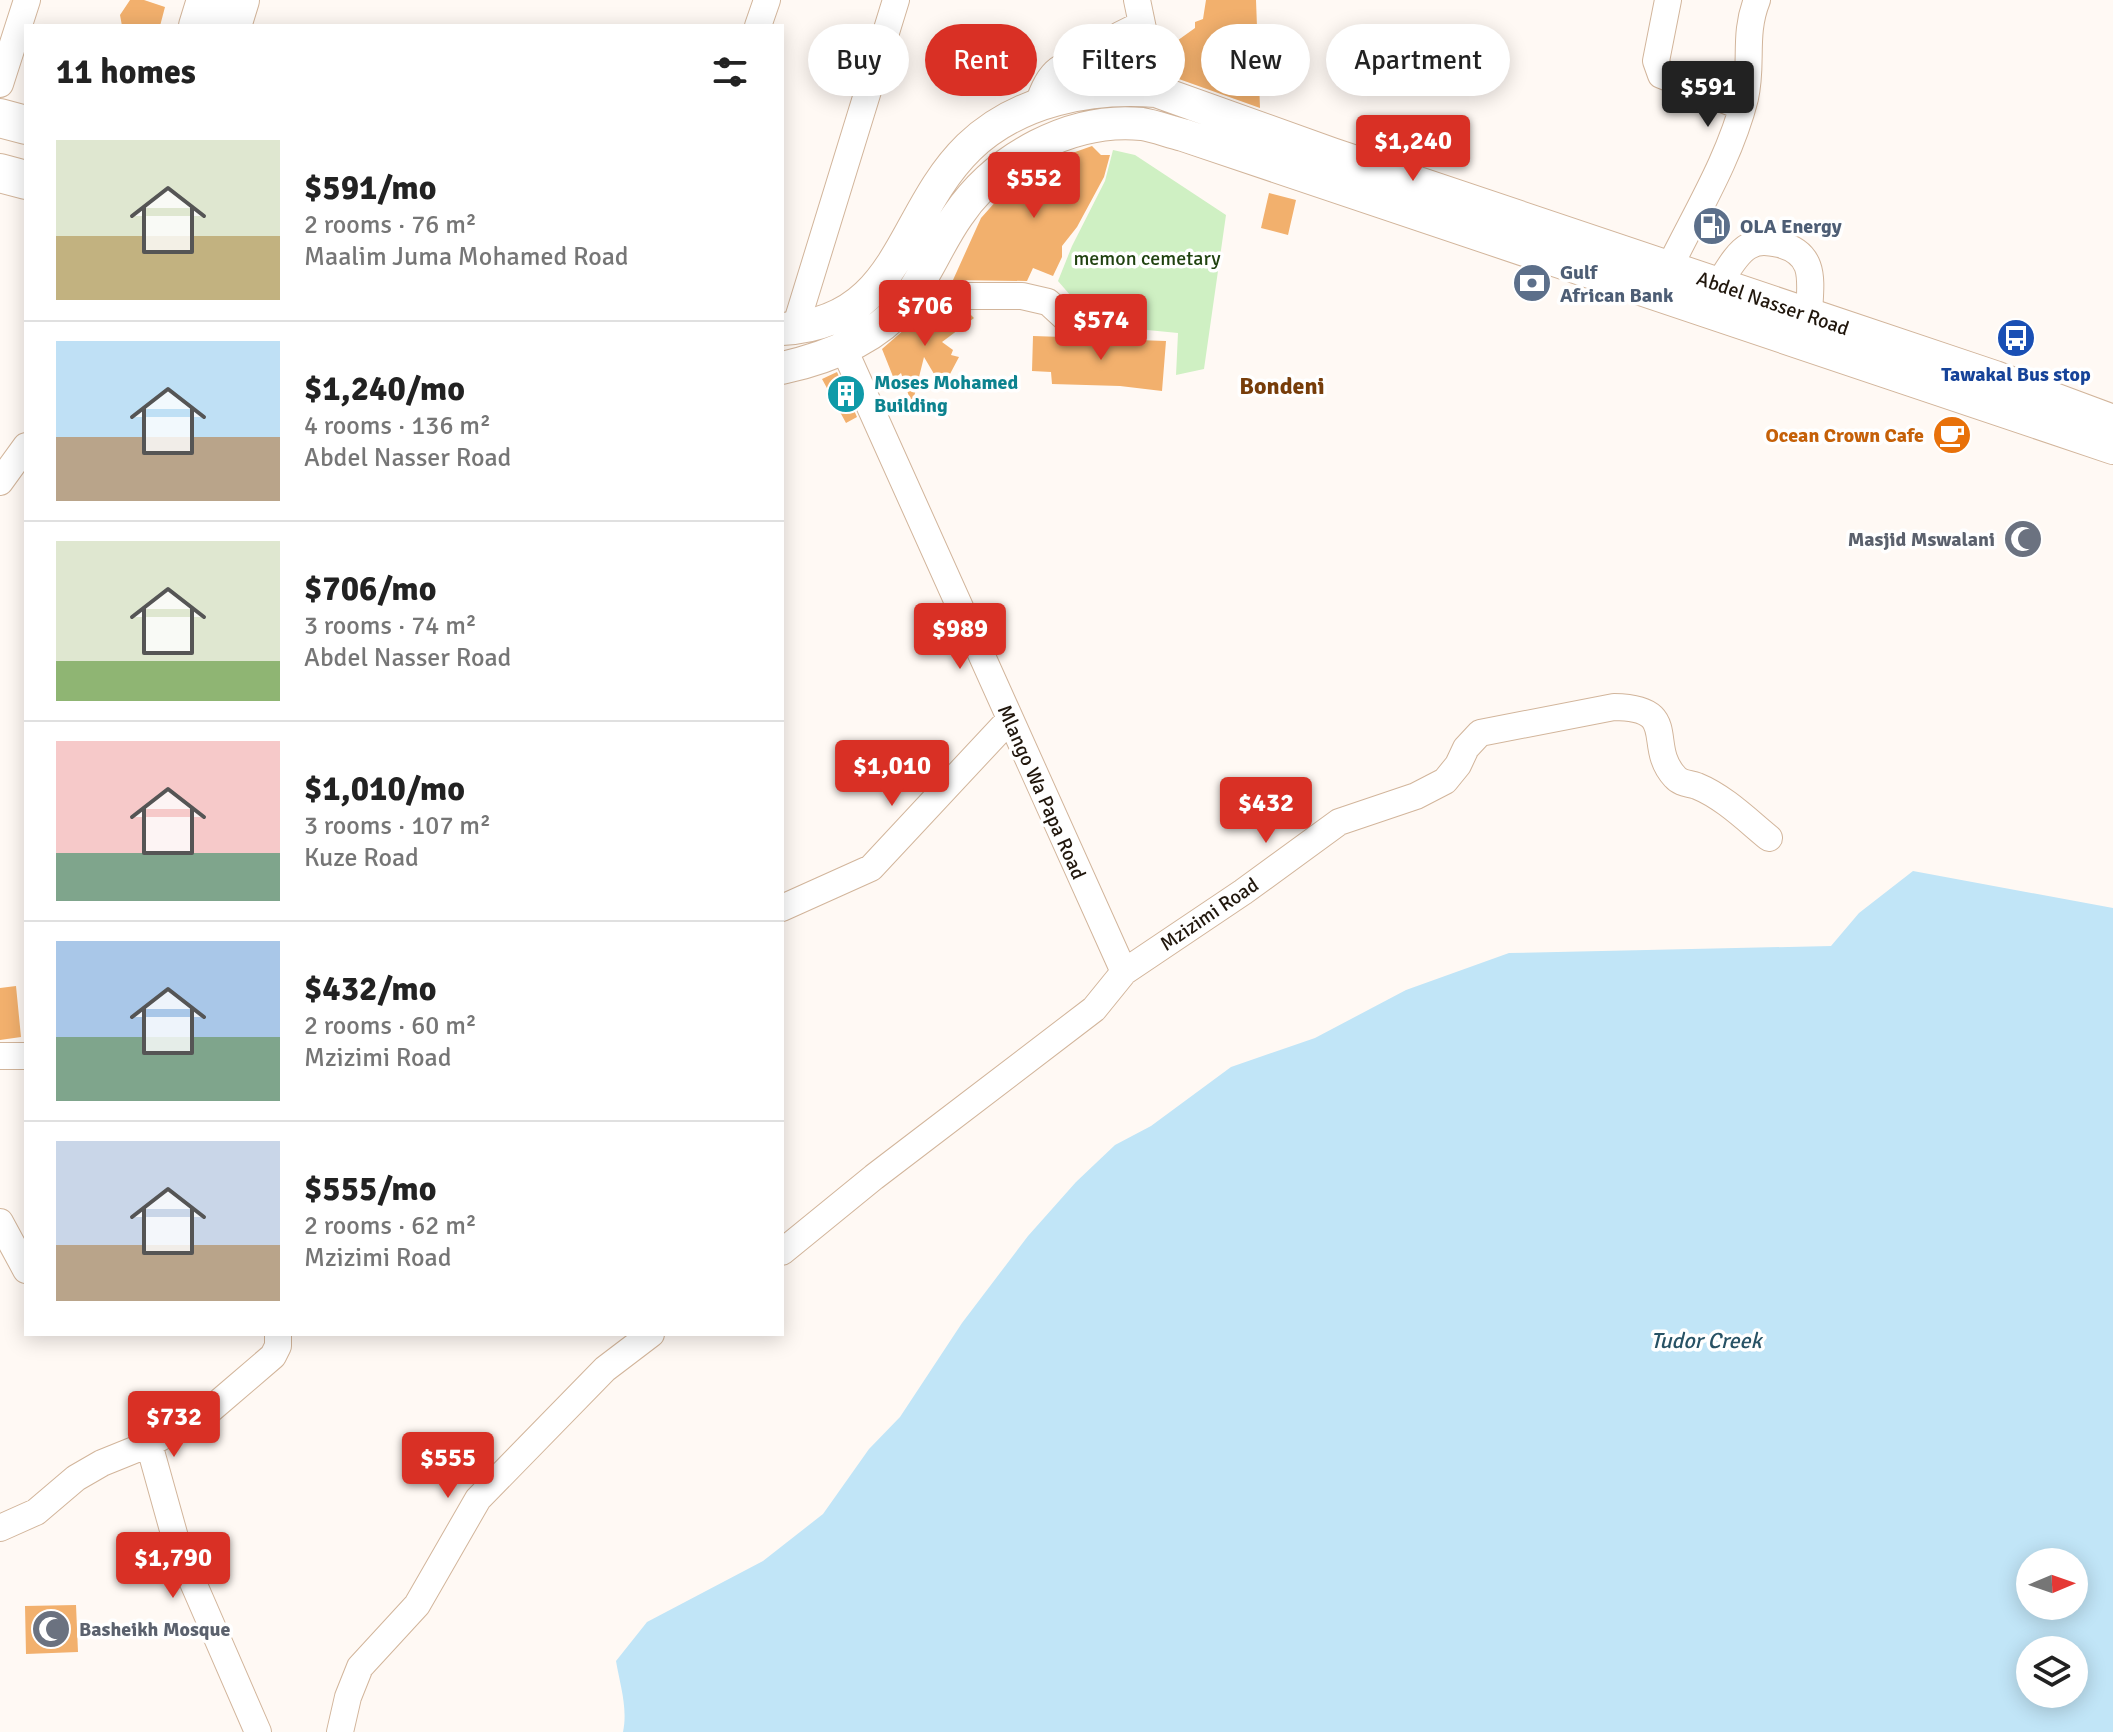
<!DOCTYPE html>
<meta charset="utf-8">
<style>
:root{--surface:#fff;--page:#f6f6f6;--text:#222;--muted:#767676;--line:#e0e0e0;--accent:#d93025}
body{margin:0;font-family:Signika,sans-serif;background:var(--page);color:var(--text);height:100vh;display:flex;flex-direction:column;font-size:30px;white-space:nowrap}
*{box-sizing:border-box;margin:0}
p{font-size:26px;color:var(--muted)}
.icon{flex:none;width:44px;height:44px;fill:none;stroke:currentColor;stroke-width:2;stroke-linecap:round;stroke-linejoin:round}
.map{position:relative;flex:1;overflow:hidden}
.panel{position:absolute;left:24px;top:24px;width:760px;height:1312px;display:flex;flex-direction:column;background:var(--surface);border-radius:0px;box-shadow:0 4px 20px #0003}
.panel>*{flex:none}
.top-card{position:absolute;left:808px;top:24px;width:760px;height:72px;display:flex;gap:16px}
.needle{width:52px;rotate:88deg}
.controls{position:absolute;left:2016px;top:1548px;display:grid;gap:16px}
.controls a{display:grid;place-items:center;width:72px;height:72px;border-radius:50%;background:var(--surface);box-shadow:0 4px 20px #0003;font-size:40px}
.price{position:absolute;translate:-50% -68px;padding:0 18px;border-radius:8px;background:var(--accent);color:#fff;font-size:26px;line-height:52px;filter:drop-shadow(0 2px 4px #0008)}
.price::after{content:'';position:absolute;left:50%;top:48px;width:24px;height:18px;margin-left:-12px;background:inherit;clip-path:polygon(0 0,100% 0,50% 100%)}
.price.on{background:#222;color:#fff}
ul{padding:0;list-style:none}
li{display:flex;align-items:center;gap:24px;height:200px;padding:0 32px}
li+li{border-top:2px solid var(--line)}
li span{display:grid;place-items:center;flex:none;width:224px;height:160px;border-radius:0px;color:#555}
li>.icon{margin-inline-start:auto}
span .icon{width:96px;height:96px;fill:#fffc;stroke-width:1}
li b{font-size:34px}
h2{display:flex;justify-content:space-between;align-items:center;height:96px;padding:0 32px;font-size:34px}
.pill{padding:0 28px;border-radius:36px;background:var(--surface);box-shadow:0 4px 20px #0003;font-size:28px;line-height:72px}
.pill.on{background:var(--accent);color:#fff}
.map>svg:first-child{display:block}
.green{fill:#cff0c3}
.water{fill:#c1e5f7;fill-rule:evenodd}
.building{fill:#f2b06d}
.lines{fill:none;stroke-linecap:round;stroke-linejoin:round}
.minor-casing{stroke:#d2b59b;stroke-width:28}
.major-casing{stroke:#d2b59b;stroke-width:34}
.highway-casing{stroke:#d2b59b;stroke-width:40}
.minor{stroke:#fff;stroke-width:26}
.major{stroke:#fff;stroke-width:32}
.highway{stroke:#fff;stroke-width:38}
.labels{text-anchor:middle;stroke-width:7;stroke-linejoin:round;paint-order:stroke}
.service-label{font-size:20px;font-weight:bold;fill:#4e5e75;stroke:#fff;text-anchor:start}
.park-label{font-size:20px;fill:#204210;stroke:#fff}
.street-label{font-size:20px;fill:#21170d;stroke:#fff}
.transit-label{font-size:20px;font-weight:bold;fill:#164399;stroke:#fff}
.culture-label{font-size:20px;font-weight:bold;fill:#0d838f;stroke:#fff;text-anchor:start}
.food-label{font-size:20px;font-weight:bold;fill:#c56008;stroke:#fff;text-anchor:end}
.worship-label{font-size:20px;font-weight:bold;fill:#5b616d;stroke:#fff;text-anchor:end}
.water-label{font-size:22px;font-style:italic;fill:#275265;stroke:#fff}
.quarter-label{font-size:24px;font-weight:bold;fill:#773d0a;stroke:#fff}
</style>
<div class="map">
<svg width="2113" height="1732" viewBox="0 0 2113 1732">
<rect width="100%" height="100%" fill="#fff9f4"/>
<!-- green -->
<path class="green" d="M 1113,150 L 1135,155 L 1226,215 L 1204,369 L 1176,375 L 1178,333 L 1096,325 L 1058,281 L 1072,246 L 1105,181 Z"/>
<!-- water -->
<path class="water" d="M 1913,871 L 2113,908 L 2113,1732 L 623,1732 C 628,1708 620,1685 616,1661 L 647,1622 L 763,1561 L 823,1514 L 869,1449 L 900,1417 L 962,1323 L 1028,1236 L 1076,1182 L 1115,1145 L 1151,1126 L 1231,1067 L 1315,1038 L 1406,990 L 1509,953 L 1831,946 L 1859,913 ZM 2030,1562 L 2074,1562 L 2074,1606 L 2030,1606 ZM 2030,1650 L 2074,1650 L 2074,1694 L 2030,1694 Z"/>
<!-- building -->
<path class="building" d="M 130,0 L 144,0 L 165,7 L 160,26 L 122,26 L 120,15 Z
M 1206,0 L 1256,0 L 1260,108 L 1176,78 L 1180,56 L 1174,43 L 1195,28 L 1195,22 L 1203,19 Z
M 1092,146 L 1101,155 L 1110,155 L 1104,177 L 1077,227 L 1062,246 L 1062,257 L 1053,276 L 1033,268 L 1027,281 L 953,280 L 981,218 L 1006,190 L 1047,162 Z
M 1269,193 L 1296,200 L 1288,235 L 1261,228 Z
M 936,311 L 968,312 L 974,318 L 942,342 L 953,350 L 951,355 L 959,357 L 950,374 L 937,379 L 924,357 L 912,405 L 901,373 L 894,379 L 882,349 L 913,322 L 917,327 Z
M 1033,336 L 1063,337 L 1070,341 L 1081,338 L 1166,341 L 1162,391 L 1120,386 L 1052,384 L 1051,372 L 1032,371 Z
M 837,372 L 857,417 L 846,423 L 822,379 Z
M 16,986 L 21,1037 L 0,1040 L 0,988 Z
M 76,1605 L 78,1652 L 26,1654 L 25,1606 Z"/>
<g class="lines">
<!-- minor casing -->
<g class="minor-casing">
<path id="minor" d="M 1137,0 L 1156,91
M 1668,0 L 1656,61 L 1661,75 L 1742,107
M 758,26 L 767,0
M 1111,71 L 1110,46 L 1120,35 L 1142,24
M 0,84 L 27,0
M 1037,107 C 1053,60 1064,65 1109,56
M 1669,268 C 1696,213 1730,158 1745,98 C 1753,64 1743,35 1757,0
M 1718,285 C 1726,273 1736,253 1749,246 C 1759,240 1769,242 1779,244 C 1818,254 1810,283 1809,315
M 915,288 L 942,296 L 1022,296 L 1048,302 L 1073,325
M 795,328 L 896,0
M 844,349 L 1124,972
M 0,482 L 26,446
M 782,908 L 871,868 L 1009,720
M 0,1056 L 26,1056
M 0,1222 L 26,1270
M 782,1252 L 874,1177 L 1094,1009 L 1124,972 L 1243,892 L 1339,822 L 1416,796 L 1445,781 L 1458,765 L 1466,748 L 1480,733 L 1614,707 C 1682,708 1645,745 1675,777 C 1681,784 1689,783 1697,786 C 1724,797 1747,820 1769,838
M 149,1444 L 178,1548 L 258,1732
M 0,1528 L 36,1512 L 76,1478 L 102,1463 L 149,1444 L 210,1410 L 273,1356 L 278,1346 L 278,1334
M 340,1732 L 348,1697 L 360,1667 L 417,1605 L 478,1499 L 605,1369 L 651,1334"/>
</g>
<!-- major casing -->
<g class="major-casing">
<path id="major" d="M 782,329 C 902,323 899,215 969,147 C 1018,100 1090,86 1156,91 L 1332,154 L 1995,377 L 2113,421
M 782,368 C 827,358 874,340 904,304 C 926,277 938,243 958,215 C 997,158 1071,117 1142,124 C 1155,126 1170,132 1183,135 L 2113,448"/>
</g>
<!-- highway casing -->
<g class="highway-casing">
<path id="highway" d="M 198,26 L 206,0
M 232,26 L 240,0
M 0,118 L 26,125
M 0,173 L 26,180"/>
</g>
<!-- minor -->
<use href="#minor" class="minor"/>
<!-- major -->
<use href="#major" class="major"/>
<!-- highway -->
<use href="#highway" class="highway"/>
</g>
<!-- icons -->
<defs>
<g id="fuel-disc" transform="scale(2)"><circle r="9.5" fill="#5c6f8a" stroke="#fff"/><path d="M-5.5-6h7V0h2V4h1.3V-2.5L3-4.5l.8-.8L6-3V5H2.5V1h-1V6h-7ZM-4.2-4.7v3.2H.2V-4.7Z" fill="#fff"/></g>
<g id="bank-disc" transform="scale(2)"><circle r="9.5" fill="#5c6f8a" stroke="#fff"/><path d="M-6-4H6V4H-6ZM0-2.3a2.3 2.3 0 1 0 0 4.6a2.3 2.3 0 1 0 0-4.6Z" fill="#fff"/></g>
<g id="bus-disc" transform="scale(2)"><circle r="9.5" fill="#1a4fb4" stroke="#fff"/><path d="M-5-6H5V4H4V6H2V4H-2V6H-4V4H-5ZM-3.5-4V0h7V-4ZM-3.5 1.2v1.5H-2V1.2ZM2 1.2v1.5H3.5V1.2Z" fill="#fff"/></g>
<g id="building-disc" transform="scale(2)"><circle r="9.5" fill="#0f9aa8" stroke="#fff"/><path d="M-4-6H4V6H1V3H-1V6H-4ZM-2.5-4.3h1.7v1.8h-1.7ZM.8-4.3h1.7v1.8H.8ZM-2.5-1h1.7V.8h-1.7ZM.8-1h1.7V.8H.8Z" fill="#fff"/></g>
<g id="cafe-disc" transform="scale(2)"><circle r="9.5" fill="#e8710a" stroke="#fff"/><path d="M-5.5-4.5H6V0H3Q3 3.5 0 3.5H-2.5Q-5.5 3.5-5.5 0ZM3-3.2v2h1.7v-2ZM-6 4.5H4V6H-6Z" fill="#fff"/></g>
<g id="mosque-disc" transform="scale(2)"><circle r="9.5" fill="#6b7280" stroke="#fff"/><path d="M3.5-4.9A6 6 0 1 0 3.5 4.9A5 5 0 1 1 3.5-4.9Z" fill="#fff"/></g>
</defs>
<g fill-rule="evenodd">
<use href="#fuel-disc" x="1712" y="226"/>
<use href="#bank-disc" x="1532" y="283"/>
<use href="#bus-disc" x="2016" y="338"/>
<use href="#building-disc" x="846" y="394"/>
<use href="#cafe-disc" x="1952" y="435"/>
<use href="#mosque-disc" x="2023" y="539"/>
<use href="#mosque-disc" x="51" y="1629"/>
</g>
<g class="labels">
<!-- service labels -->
<g class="service-label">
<text x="1740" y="233">OLA Energy</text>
<text x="1560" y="279">Gulf<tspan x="1560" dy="23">African Bank</tspan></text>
</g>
<!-- park labels -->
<g class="park-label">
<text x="1147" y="265">memon cemetary</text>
</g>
<!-- street labels -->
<g class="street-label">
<text transform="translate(1773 303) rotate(19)" y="7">Abdel Nasser Road</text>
<text transform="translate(1042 792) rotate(66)" y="7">Mlango Wa Papa Road</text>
<text transform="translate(1209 914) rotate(-34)" y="7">Mzizimi Road</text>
</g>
<!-- transit labels -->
<g class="transit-label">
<text x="2016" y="381">Tawakal Bus stop</text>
</g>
<!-- culture labels -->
<g class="culture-label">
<text x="874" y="389">Moses Mohamed<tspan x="874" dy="23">Building</tspan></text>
</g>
<!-- food labels -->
<g class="food-label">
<text x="1924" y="442">Ocean Crown Cafe</text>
</g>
<!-- worship labels -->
<g class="worship-label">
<text x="1995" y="546">Masjid Mswalani</text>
<text x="79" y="1636" text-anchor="start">Basheikh Mosque</text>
</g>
<!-- water labels -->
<g class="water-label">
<text x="1706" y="1348">Tudor Creek</text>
</g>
<!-- quarter labels -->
<g class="quarter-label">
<text x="1282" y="394">Bondeni</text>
</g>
</g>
</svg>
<div class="controls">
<a><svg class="needle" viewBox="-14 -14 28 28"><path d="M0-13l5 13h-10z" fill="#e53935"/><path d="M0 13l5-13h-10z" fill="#767676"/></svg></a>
<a><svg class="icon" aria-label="layers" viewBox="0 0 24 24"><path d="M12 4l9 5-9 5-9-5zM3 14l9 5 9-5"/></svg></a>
</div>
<b class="price on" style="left:1708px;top:129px">$591</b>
<b class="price" style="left:1413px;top:183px">$1,240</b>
<b class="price" style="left:1034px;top:220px">$552</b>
<b class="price" style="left:925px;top:348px">$706</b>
<b class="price" style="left:1101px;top:362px">$574</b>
<b class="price" style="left:960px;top:671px">$989</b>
<b class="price" style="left:892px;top:808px">$1,010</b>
<b class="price" style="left:1266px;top:845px">$432</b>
<b class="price" style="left:174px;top:1459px">$732</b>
<b class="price" style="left:448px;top:1500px">$555</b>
<b class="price" style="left:173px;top:1600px">$1,790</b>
<div class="top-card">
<a class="pill">Buy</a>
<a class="pill on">Rent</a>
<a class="pill">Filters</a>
<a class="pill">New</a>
<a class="pill">Apartment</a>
</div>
<section class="panel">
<h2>11 homes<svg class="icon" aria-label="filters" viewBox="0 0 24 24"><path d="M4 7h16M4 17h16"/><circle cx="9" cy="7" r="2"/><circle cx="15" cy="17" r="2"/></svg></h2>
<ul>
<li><span style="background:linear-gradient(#dfe7d0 60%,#c2b280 0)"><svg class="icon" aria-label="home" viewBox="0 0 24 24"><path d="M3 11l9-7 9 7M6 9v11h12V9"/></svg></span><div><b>$591/mo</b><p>2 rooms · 76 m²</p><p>Maalim Juma Mohamed Road</p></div></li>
<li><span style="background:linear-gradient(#bfe0f5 60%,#b9a48a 0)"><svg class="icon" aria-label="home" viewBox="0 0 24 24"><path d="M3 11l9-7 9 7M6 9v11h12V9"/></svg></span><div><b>$1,240/mo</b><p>4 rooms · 136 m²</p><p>Abdel Nasser Road</p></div></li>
<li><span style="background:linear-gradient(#dfe7d0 75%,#8fb573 0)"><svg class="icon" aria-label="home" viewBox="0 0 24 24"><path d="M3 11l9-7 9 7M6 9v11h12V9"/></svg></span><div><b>$706/mo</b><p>3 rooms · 74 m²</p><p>Abdel Nasser Road</p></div></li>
<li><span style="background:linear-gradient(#f6c9c9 70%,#7fa58c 0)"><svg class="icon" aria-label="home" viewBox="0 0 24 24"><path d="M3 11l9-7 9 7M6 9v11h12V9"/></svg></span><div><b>$1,010/mo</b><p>3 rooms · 107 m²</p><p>Kuze Road</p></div></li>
<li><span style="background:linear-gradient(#a9c7e8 60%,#7fa58c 0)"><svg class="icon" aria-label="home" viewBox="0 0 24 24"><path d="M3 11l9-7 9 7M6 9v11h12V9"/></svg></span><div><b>$432/mo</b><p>2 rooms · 60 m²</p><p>Mzizimi Road</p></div></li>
<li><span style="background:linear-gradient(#c9d6e8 65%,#b9a48a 0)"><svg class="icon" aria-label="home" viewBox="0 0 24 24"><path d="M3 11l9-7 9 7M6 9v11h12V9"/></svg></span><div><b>$555/mo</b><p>2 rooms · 62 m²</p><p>Mzizimi Road</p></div></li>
</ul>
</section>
</div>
